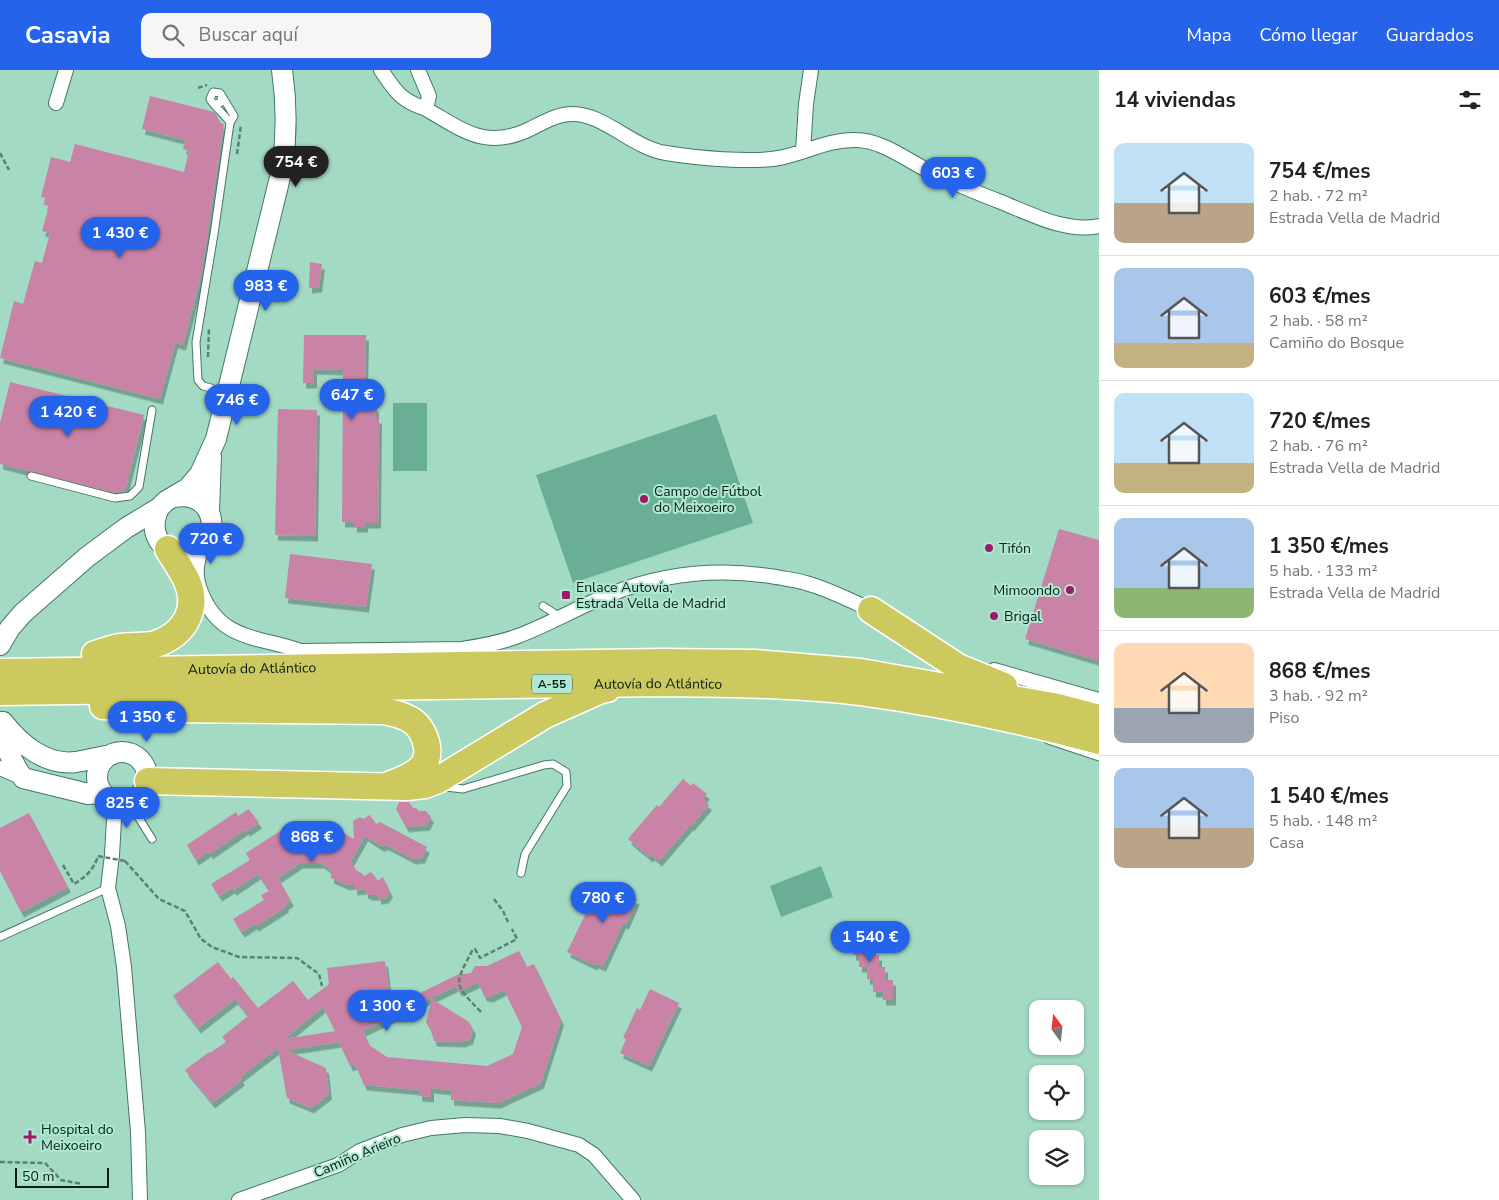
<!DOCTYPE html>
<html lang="es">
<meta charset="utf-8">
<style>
:root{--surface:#fff;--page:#f6f6f6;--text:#222;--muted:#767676;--line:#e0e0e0;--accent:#2563eb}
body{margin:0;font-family:"Nunito Sans",sans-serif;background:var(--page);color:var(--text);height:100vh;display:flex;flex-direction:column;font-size:19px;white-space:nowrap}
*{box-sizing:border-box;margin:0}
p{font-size:16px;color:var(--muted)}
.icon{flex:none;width:28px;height:28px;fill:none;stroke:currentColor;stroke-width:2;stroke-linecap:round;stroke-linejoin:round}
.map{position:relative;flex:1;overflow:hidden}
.drawer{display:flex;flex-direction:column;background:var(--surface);width:400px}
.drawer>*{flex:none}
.needle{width:32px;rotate:345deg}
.controls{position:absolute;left:1029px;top:930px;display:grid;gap:10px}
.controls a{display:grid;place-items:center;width:55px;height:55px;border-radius:10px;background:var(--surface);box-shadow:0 1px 4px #0004;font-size:25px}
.scale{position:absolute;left:15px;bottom:12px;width:94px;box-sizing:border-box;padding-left:5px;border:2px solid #081d16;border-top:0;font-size:14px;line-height:18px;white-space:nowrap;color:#081d16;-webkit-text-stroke:4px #b0e7d1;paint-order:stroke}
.price{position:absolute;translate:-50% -42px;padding:0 11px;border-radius:18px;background:var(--accent);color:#fff;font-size:16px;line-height:32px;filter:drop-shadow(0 1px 2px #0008)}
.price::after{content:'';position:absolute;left:50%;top:30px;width:15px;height:11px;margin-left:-8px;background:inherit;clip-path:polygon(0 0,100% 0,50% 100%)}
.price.selected{background:#222;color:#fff}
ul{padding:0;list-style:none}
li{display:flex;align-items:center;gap:15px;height:125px;padding:0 15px}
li+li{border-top:1px solid var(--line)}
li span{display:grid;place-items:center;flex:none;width:140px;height:100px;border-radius:10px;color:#555}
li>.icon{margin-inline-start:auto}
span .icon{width:60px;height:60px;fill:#fffc;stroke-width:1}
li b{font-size:21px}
h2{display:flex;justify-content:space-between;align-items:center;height:60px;padding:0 15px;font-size:21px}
header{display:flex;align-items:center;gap:30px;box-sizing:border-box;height:70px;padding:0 25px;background:var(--accent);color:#fff}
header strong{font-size:24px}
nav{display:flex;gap:28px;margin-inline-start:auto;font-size:18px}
.search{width:350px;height:45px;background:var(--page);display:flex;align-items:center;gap:12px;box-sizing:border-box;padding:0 18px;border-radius:10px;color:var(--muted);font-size:19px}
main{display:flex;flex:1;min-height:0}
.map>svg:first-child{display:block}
.green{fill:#69af95}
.building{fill:#c883a7;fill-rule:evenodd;filter:url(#shadow)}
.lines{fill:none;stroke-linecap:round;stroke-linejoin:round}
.service-casing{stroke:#447865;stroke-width:9}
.minor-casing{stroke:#447865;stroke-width:16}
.secondary-casing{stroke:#447865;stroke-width:22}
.motorway-casing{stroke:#fff;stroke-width:29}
.path{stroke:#5a8273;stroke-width:2.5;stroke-dasharray:5 2.5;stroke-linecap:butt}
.service{stroke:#fff;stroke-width:7}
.minor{stroke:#fff;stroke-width:14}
.secondary{stroke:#fff;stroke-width:20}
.motorway{stroke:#ccc95f;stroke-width:26}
.path-bridge{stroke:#5a8273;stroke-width:2.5;stroke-dasharray:5 2.5;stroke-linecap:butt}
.poi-dot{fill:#9c196c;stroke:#b0e7d1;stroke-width:2}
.labels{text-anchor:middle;stroke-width:4;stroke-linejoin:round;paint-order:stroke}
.shield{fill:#b0e7d1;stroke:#3a5a4e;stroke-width:1}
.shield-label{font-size:12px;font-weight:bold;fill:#081d16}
.poi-label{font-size:14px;fill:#081d16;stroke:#b0e7d1;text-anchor:start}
.street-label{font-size:14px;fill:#081d16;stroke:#b0e7d1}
</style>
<header>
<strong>Casavia</strong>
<div class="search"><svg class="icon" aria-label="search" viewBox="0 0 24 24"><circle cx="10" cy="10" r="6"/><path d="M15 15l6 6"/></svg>Buscar aquí</div>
<nav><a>Mapa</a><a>Cómo llegar</a><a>Guardados</a></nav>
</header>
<main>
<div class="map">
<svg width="1099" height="1130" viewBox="0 0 1099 1130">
<defs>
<filter id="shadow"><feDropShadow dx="3" dy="5.5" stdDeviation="0" flood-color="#0004"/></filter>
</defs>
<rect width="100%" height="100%" fill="#a3dac4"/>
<!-- green -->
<path class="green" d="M 393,333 L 427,333 L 427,401 L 393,401 Z
M 716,344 L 753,453 L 573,513 L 536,405 Z
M 821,796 L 833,827 L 781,847 L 770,816 Z"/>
<!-- building -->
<path class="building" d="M 150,26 L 214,42 L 218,47 L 217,52 L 224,54 L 202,201 L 183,275 L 175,273 L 160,329 L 0,288 L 14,231 L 23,234 L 35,191 L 42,193 L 50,163 L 42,161 L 49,136 L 44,135 L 46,128 L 41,127 L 51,87 L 70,92 L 75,74 L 184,102 L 189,81 L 183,79 L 185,70 L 142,59 Z
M 310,192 L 322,194 L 319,217 L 309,218 Z
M 304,265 L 366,265 L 365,310 L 374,310 L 374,336 L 376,336 L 376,348 L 379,348 L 378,453 L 365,453 L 365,457 L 354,457 L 354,452 L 342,452 L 343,300 L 314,299 L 314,313 L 303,313 Z
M 10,312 L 144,345 L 125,421 L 116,423 L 0,394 L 0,353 Z
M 278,339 L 317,340 L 315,466 L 275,465 Z
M 1059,459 L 1099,470 L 1099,591 L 1025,569 Z
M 290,484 L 372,494 L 366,537 L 285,528 Z
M 683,709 L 691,716 L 693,713 L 707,724 L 703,729 L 709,735 L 691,756 L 690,755 L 659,791 L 652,785 L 650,787 L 628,769 L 657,735 L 659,737 Z
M 399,732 L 409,732 L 413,738 L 416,738 L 419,741 L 426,741 L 431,747 L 427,755 L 406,757 L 396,739 Z
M 249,739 L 259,753 L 247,761 L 246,759 L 210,784 L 209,781 L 196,790 L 187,775 L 236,742 L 238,746 Z
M 29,743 L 68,817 L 21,842 L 0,801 L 0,758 Z
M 370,745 L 376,754 L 380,752 L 427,777 L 422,788 L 413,789 L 386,775 L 381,776 L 365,766 L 351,791 L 355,799 L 365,806 L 370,802 L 373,804 L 378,811 L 383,807 L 390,822 L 386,828 L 378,829 L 378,825 L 370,825 L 365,823 L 365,819 L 354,820 L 354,814 L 347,815 L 331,808 L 331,800 L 321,793 L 300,793 L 278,808 L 291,831 L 285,835 L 286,837 L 256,856 L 254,854 L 242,862 L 240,860 L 233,849 L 264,830 L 261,825 L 269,821 L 258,804 L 234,820 L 232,818 L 219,826 L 211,814 L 250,790 L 246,783 L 280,761 L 287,760 L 288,758 L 319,757 L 321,759 L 337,759 L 354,769 L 353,751 L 360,747 L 363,749 Z
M 605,811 L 614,816 L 615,812 L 631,820 L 628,826 L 637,829 L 626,854 L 623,853 L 603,896 L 595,893 L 594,895 L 567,882 L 586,843 L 589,844 Z
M 846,860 L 865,860 L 865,871 L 873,872 L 873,885 L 879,885 L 879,897 L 885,897 L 885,910 L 893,910 L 893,930 L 883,930 L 883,922 L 873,922 L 873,910 L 867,909 L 867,897 L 859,897 L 859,885 L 853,885 L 853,871 L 845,871 Z
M 519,881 L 527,897 L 534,894 L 561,950 L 541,1013 L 498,1033 L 451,1030 L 451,1020 L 431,1018 L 431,1027 L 419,1026 L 419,1020 L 364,1015 L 355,994 L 350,996 L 339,972 L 286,980 L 326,998 L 329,1024 L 311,1038 L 287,1028 L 278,978 L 240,1007 L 242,1010 L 212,1033 L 185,1000 L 209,982 L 210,983 L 226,972 L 222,967 L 248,946 L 235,929 L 198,958 L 173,926 L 218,892 L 231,909 L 233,907 L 258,938 L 293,911 L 308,930 L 329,914 L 327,898 L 385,891 L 391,937 L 457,905 L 471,903 L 475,896 L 487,896 ZM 478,912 L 484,926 L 490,927 L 504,920 L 522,957 L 513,984 L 487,996 L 387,987 L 369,975 L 363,961 L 456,916 L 459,921 ZM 323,937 L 335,961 L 284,969 Z
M 650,919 L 679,933 L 649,996 L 620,983 L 626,969 L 623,968 L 637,938 L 640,940 Z
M 432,929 L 469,952 L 473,959 L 470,969 L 462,972 L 434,971 L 431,961 L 426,952 Z"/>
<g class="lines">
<!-- service casing -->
<g class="service-casing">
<path id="service" d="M 214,34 L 220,33 L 222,26 L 220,23 L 213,22 L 210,29 C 215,38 224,43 230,53
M 211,318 L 203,316 L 198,310 L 196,272 L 214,164 L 230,53 L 234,46 L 222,26
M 31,406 L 115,428 L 130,426 L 139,417 L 152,340
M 543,536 L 560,547
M 1048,670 L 1099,687
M 444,715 L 446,717 L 463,719 L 544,695 L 553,694 L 566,702 L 567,716 L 525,784 L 521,803
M 129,732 L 152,769
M 0,867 L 108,818"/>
</g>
<!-- minor casing -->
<g class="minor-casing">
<path id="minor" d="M 381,0 C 396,22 400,30 426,39 L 429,26 L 418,0
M 56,33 L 66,0
M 426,39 C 464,61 486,80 530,59 C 544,52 557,44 573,44 C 604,44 633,78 666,83 C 696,88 750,93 779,88 C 805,83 829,69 856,70 C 880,70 904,88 925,99 C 950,112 975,122 1001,132 C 1031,144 1066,163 1099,156
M 803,81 L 806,34 L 811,0
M 204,475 C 196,491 194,505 201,522 C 220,571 258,566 301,581 L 462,579 C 481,576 500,573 518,566 C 550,554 580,536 611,524 C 664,503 721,498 776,507 C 786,509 797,510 806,513 C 831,520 853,532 876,542
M 994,600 L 1099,630
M 0,698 L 23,708
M 115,732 L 112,785 L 108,818 L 118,856 L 124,897 L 138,1062 L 140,1130
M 239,1130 L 338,1095 L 360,1081 L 402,1065 L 431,1058 L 465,1055 L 500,1056 L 528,1061 L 579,1075 L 594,1085 L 633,1130"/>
</g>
<!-- secondary casing -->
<g class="secondary-casing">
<path id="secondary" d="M 159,438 C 138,483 199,500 210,463 C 213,454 211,444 206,437 C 198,427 187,425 175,427
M 209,442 L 211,386
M 0,575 L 10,558 L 23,543 L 87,487 L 126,458 L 159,438 L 166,431 L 188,418 L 200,404 L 216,369 L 282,99 C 287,65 287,34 282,0
M 0,652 C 4,672 11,692 23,708 L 88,724 L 102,723
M 3,652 C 20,674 46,696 76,692 C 87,690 99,687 111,685
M97 707a25 25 0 1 1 50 0a25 25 0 1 1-50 0Z"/>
</g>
<!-- motorway casing -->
<g class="motorway-casing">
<g id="motorway">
<path d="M 871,540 L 958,597 L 1004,616"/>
<path d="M 95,584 C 103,582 112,578 121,577 C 132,575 145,577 156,574 C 185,564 200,538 186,509 C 181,499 174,489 168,479"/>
<path id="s1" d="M 0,602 L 663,592 L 755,593 L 861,602 L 1058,637 L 1099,648"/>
<path id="s2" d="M 0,622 L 664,613 C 730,614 796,614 861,622 C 942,633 1021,650 1099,671"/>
<path d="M 103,636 L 160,639 L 384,641 C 391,643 400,644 407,648 C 422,654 433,679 424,694 C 417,705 402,710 391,714"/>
<path d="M 148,711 L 407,717 L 425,715 L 438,710 L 545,645 L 601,620 L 607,619"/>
</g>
</g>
<!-- path -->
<path class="path" d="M 198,18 L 207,15
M 0,83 L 9,100
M 237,84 L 241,55
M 208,287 L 209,257
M 125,791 L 159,829 L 185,841 L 201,869 L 212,877 L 239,887 L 297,888 L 319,904 L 322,916
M 63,795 L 74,814 C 86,807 94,799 98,786
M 494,829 L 503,841 L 508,852
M 481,942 C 453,913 454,916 472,881 L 475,879 L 480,888 L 517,869 L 512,859
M 0,1092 L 45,1093 L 61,1110 L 82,1114"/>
<!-- service -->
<use href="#service" class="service"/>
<!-- minor -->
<use href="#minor" class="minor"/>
<!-- secondary -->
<use href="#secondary" class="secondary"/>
<!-- motorway -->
<use href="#motorway" class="motorway"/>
<!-- path-bridge -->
<path class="path-bridge" d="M 98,786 L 125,791"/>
</g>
<!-- markers -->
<g class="poi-dot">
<circle cx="644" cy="429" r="5"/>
<circle cx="989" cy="478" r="5"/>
<circle cx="1070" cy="520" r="5"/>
<rect x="561" y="520" width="10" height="10" rx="2.5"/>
<circle cx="994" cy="546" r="5"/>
<path d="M27.5 1059.5h5v5h5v5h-5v5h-5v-5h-5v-5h5z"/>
</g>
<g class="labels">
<!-- shield labels -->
<rect class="shield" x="532" y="604.5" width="40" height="19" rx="4"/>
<g class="shield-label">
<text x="552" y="618">A-55</text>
</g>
<!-- poi labels -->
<g class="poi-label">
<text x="654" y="426">Campo de Fútbol<tspan x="654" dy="16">do Meixoeiro</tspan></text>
<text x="999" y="483">Tifón</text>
<text x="576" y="522">Enlace Autovía,<tspan x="576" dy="16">Estrada Vella de Madrid</tspan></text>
<text x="1060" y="525" text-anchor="end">Mimoondo</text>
<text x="1004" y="551">Brigal</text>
<text x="41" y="1064">Hospital do<tspan x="41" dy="16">Meixoeiro</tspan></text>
</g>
<!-- street labels -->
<g class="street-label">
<text dy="5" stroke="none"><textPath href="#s1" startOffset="252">Autovía do Atlántico</textPath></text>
<text dy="5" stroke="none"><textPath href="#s2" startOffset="658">Autovía do Atlántico</textPath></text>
<text transform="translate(357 1085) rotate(-23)" y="5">Camiño Arieiro</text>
</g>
</g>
</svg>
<div class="controls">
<a><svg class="needle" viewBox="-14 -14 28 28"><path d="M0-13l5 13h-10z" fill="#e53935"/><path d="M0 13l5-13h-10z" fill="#767676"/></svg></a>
<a><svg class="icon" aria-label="locate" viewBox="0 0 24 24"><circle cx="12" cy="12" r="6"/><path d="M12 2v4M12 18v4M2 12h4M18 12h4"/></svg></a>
<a><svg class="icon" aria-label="layers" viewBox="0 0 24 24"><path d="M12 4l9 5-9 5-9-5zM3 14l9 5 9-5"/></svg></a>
</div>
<div class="scale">50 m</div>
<b class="price selected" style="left:296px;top:118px">754 €</b>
<b class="price" style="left:953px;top:129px">603 €</b>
<b class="price" style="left:120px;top:189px">1 430 €</b>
<b class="price" style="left:266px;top:242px">983 €</b>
<b class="price" style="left:352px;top:351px">647 €</b>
<b class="price" style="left:237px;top:356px">746 €</b>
<b class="price" style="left:68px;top:368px">1 420 €</b>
<b class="price" style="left:211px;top:495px">720 €</b>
<b class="price" style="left:147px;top:673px">1 350 €</b>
<b class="price" style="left:127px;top:759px">825 €</b>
<b class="price" style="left:312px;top:793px">868 €</b>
<b class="price" style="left:603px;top:854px">780 €</b>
<b class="price" style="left:870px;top:893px">1 540 €</b>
<b class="price" style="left:387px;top:962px">1 300 €</b>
</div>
<section class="drawer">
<h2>14 viviendas<svg class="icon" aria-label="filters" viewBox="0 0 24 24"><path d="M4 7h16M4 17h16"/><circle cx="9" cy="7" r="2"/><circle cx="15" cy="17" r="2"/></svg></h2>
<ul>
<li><span style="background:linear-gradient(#bfe0f5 60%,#b9a48a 0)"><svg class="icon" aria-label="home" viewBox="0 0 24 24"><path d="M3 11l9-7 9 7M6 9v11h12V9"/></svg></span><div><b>754 €/mes</b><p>2 hab. · 72 m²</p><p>Estrada Vella de Madrid</p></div></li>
<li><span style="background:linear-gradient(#a9c7e8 75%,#c2b280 0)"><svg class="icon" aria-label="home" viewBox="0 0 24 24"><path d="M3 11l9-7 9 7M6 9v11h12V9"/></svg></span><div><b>603 €/mes</b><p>2 hab. · 58 m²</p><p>Camiño do Bosque</p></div></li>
<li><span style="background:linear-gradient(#bfe0f5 70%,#c2b280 0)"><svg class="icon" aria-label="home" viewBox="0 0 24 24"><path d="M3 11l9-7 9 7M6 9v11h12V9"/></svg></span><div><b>720 €/mes</b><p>2 hab. · 76 m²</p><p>Estrada Vella de Madrid</p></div></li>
<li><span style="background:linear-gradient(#a9c7e8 70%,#8fb573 0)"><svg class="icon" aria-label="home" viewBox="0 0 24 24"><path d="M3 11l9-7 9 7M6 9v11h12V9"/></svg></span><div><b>1 350 €/mes</b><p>5 hab. · 133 m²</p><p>Estrada Vella de Madrid</p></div></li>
<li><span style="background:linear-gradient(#ffd9b3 65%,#9aa5b1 0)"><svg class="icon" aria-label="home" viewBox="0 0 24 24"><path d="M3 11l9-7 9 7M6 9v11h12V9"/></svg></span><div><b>868 €/mes</b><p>3 hab. · 92 m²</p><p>Piso</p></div></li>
<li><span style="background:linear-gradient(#a9c7e8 60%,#b9a48a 0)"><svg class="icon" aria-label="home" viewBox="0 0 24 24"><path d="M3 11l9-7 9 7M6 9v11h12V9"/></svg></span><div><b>1 540 €/mes</b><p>5 hab. · 148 m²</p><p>Casa</p></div></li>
</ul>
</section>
</main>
